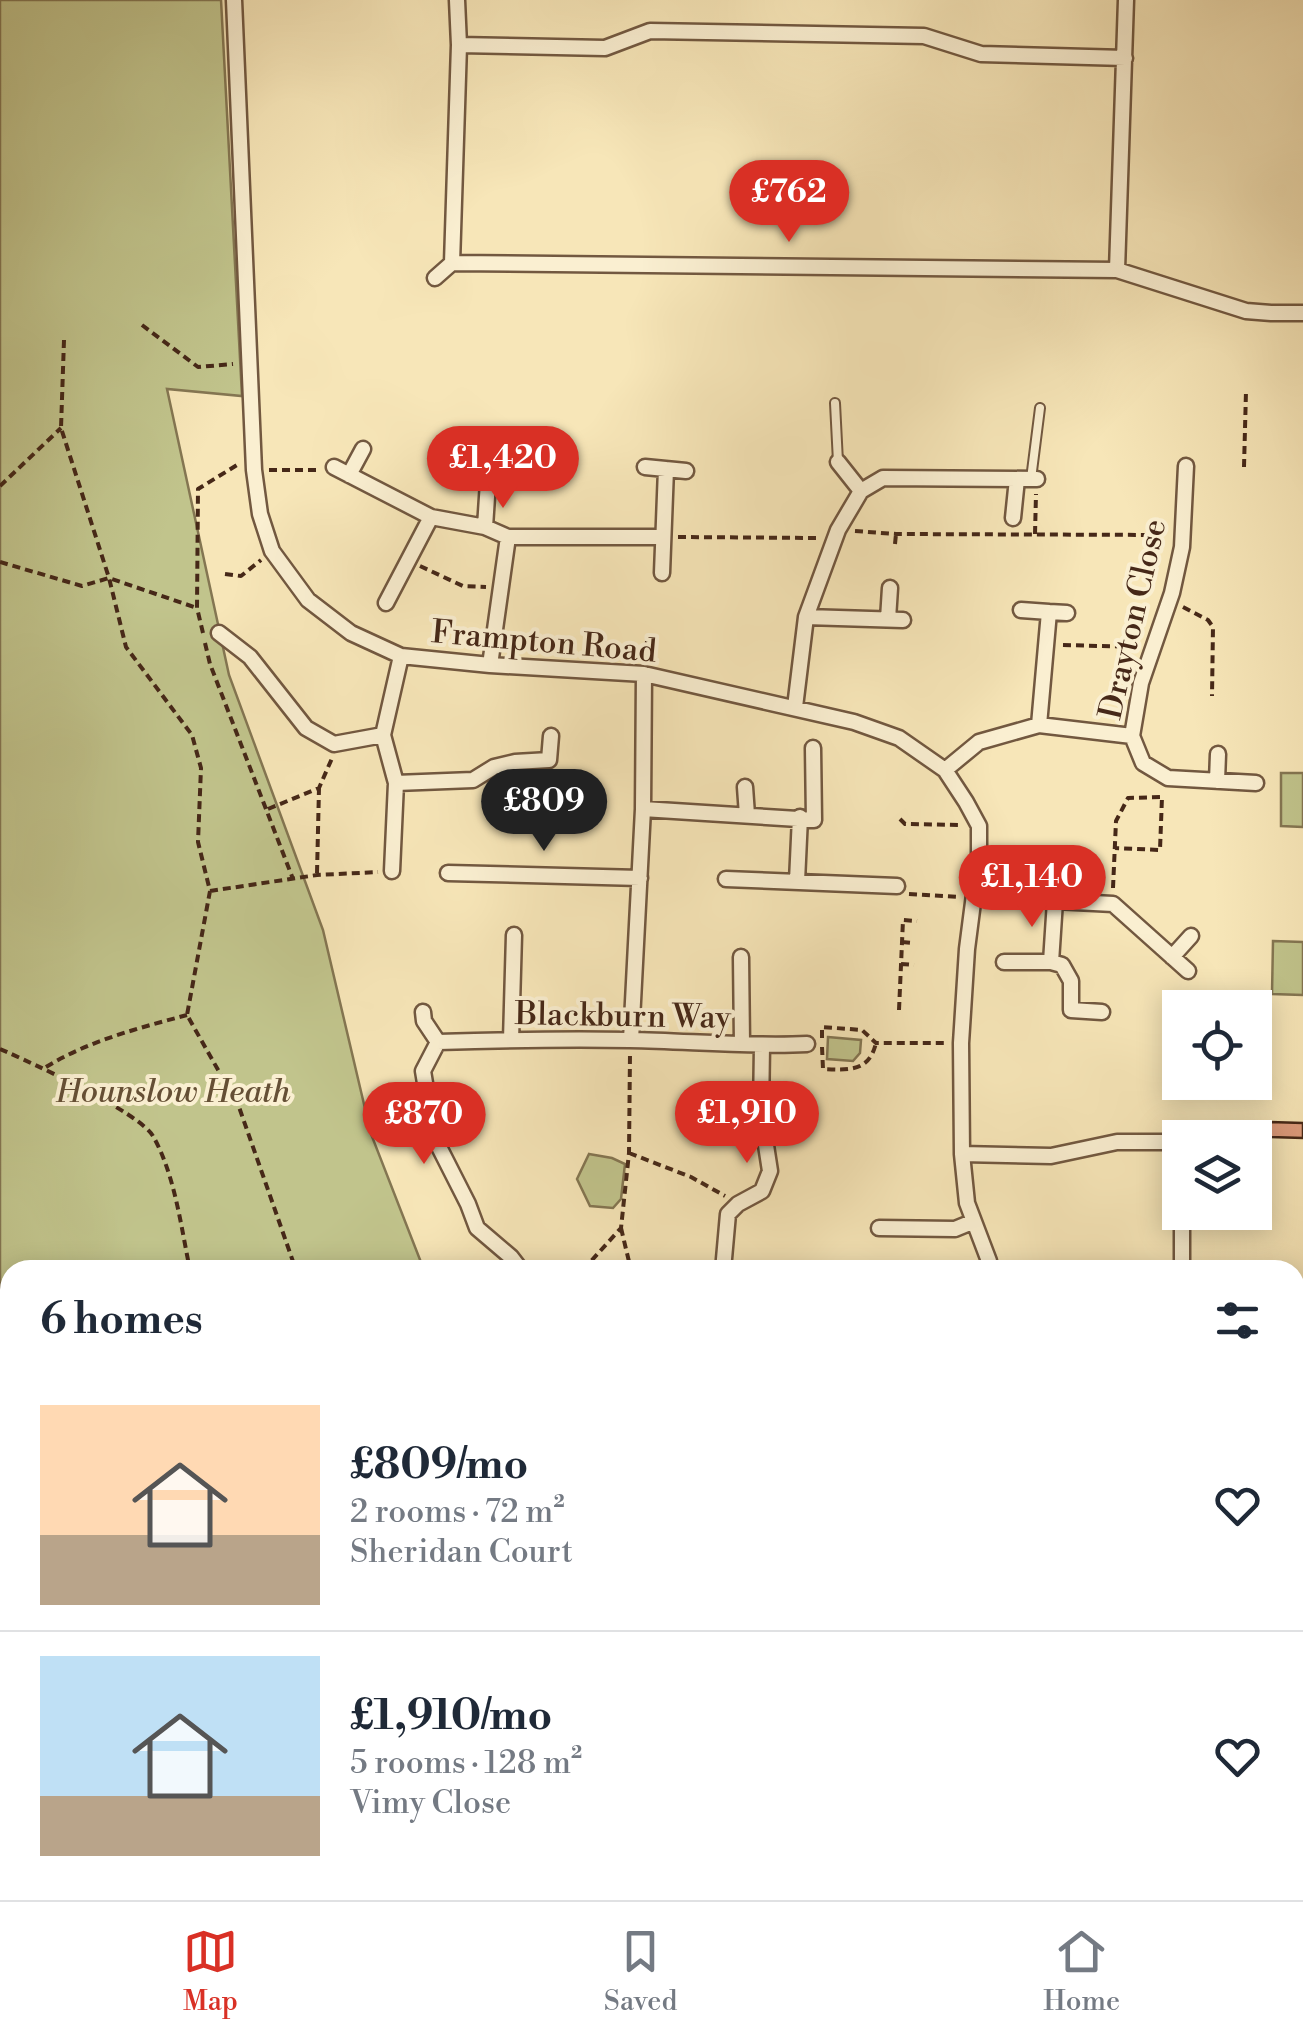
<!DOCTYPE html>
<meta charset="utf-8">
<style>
:root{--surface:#fff;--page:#f2f2f3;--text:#1f2937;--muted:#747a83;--line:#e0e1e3;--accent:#d93025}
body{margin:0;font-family:"Libre Bodoni",serif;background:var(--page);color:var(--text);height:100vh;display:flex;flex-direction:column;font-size:38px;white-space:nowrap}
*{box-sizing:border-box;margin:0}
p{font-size:32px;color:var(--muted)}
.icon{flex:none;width:55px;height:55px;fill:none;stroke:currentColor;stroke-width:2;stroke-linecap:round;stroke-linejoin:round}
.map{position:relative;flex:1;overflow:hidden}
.side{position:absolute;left:0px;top:1260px;width:1305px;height:640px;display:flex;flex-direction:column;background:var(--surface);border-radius:30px 30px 0 0;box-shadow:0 5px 25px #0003}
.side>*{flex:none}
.tools{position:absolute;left:1162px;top:990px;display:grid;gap:20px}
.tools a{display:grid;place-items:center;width:110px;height:110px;border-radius:0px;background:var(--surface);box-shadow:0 5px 25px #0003;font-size:50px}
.price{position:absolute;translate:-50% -85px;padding:0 22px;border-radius:35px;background:var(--accent);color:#fff;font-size:32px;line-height:65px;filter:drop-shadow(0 2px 5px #0008)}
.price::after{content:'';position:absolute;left:50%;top:60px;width:30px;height:22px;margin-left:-15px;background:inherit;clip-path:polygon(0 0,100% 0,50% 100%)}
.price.active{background:#222;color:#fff}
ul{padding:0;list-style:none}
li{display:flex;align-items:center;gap:30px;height:250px;padding:0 40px}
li+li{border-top:2px solid var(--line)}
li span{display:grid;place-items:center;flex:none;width:280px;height:200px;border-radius:0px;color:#555}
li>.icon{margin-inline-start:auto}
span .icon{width:120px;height:120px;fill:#fffc;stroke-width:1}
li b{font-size:42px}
h2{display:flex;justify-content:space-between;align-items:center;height:120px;padding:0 40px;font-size:42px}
.tabs{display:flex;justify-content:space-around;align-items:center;height:140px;border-top:2px solid var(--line);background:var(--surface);font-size:28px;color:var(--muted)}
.tabs a{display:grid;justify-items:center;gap:5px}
.tabs .active{color:var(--accent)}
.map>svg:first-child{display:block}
.green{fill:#c1c48c;stroke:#847652;stroke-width:2.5}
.building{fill:#de9c7d;stroke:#462818;stroke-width:2.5}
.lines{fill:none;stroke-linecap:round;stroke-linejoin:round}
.service-casing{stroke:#725840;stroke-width:12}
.minor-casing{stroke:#725840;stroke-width:19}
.path{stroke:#462818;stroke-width:4;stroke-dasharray:8 5;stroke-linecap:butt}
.service{stroke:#faefd1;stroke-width:8}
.minor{stroke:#faefd1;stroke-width:14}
.labels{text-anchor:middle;stroke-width:8;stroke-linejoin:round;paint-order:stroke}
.street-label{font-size:32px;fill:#462818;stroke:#faefd1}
.park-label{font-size:32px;font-style:italic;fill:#654f35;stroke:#faefd1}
</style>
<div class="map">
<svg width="1303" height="1900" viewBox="0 0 1303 1900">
<rect width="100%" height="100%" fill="#f7e6b8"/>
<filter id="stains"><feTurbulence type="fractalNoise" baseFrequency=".002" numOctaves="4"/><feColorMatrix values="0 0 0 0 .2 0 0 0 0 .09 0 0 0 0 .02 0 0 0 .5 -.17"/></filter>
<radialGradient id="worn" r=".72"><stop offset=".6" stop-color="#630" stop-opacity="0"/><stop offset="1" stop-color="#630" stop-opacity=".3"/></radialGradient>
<!-- green -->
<path class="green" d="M 0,0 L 221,0 L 242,396 L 167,389 L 229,675 L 323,930 L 371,1134 L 424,1270 L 10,1270 L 10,1890 L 925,1890 L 925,1900 L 0,1900 Z
M 1281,773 L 1303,773 L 1303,827 L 1281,826 Z
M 1273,941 L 1303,942 L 1303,995 L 1272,994 Z
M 828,1037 L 861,1040 L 860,1053 L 853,1061 L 827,1059 Z
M 589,1154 L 612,1158 L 625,1164 L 621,1199 L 613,1208 L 590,1206 L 577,1179 Z
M 929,1890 L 1271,1890 L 1271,1900 L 929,1900 Z"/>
<!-- building -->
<path class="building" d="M 1270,1122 L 1303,1123 L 1303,1138 L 1270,1137 Z"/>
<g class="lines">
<!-- service casing -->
<g class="service-casing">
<path id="service" d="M 835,403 L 838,462
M 1031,479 L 1040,408"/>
</g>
<!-- minor casing -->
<g class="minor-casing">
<path id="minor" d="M 234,0 L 254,470 L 260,514 L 272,551 L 308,600 L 351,633 L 401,656 L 490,665 L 644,674 L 854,722 L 899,738 L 945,770 L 966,802 L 979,826 L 979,856 L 967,949 L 961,1043 L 962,1154 L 967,1203 L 989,1261 L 989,1270
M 457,0 L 459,45 L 452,263 L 1117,270 L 1126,0
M 459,45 L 605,48 L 650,31 L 924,36 L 981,54 L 1125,58
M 1117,270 L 1246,311 L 1271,313 L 1303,313
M 435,278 L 452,263
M 838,462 L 861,491
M 1186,466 L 1182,547 L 1172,593 L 1141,683 L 1132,736 L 1143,763 L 1168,778 L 1256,783
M 334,467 L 431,517 L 485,527 L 508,537 L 490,665
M 645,467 L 686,471
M 349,475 L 363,449
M 1013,518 L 1017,479
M 485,527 L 491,437
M 508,537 L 663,537
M 662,573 L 666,469
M 386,603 L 431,517
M 1021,610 L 1049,612 L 1039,725
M 1049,612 L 1067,613
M 806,617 L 903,620
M 888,619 L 890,588
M 219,633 L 250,657 L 306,728 L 334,744 L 383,735
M 795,707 L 806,617 L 838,530 L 861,491 L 883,478 L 1037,479
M 945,770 L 979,742 L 1039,725 L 1132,736
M 1217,781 L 1218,754
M 396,783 L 473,780 L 494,767 L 515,762 L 549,760 L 551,736
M 745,787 L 747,815
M 643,809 L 814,820 L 813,748
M 392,871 L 396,783 L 383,735 L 401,656
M 448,873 L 640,878
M 726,879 L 897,886
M 797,881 L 800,817
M 975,897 L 1113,904 L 1188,971
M 741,957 L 742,1043
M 1172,957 L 1191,936
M 1004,962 L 1051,962 L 1062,965 L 1071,981 L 1071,1010 L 1102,1012
M 1051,962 L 1055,901
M 423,1012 L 424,1021 L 438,1042 C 502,1040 566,1039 630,1040 C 689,1041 748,1047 807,1044
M 511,1040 L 514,935
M 631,1040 L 643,809 L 644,674
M 438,1042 L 423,1071 L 434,1137 L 468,1204 L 477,1228 L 511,1257 L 521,1270
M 962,1154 L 1051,1156 L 1117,1142 L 1180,1142
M 879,1228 L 955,1229 L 972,1222
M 723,1270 L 728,1214 L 738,1204 L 762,1191 L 770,1171 L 761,1113 L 762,1046
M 1182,1270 L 1182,1212
M 1295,1637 L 1303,1637"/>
</g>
<!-- path -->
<path class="path" d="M 142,325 L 198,367 L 233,364
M 64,340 L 61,428 L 109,578 L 126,647 L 192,735 L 201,768 L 198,842 L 210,891 L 187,1015 L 239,1107 L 296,1270
M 1244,467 L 1246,391
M 269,470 L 320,470
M 0,486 L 61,428
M 855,531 L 896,534 L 1166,535
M 1035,534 L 1036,494
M 678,537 L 818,538
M 895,544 L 896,534
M 0,562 L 82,586 L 109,578 L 197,608
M 420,566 L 463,586 L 486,587
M 225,574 L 241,576 L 261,560
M 1183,607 L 1208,620 L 1213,627 L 1212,696
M 203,633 L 197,608 L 198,489 L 237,465
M 205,643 L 210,664 L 293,879
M 1063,645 L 1139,647
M 645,662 L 647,641
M 268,809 L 319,788 L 333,756
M 900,819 L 905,824 L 959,825
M 317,873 L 319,788
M 1113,888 L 1116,821 L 1128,798 L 1162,797 L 1160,850 L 1115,848
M 210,891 L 317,875 L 378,872
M 909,894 L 960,897
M 902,942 L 914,943
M 901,964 L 914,965
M 899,1010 L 903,920 L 917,921
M 822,1038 L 822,1027 L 862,1030 L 876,1043 L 947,1043
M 822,1047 L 823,1069 C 849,1070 869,1072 876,1043
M 0,1049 C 30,1062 139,1112 153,1136 C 175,1175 181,1227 190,1270
M 46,1067 C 88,1041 139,1028 187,1015
M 629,1153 L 691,1177 L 725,1196
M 621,1228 L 631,1270
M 583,1270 L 621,1228 L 629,1153 L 630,1054
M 1027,1270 L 1029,1270
M 452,1890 L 453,1900
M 906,1890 L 906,1900"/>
<!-- service -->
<use href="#service" class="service"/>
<!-- minor -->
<use href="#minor" class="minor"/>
</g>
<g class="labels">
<!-- street labels -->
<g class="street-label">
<text transform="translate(1132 619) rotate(-77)" y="11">Drayton Close</text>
<text transform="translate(544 641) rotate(5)" y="11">Frampton Road</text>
<text transform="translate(623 1015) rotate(1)" y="11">Blackburn Way</text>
</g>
<!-- park labels -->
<g class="park-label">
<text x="173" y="1102">Hounslow Heath</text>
</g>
</g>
<rect width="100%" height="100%" filter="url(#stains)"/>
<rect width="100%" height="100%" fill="url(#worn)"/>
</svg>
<div class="tools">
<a><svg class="icon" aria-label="locate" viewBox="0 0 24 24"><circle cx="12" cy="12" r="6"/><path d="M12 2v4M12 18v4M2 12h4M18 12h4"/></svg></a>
<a><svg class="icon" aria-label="layers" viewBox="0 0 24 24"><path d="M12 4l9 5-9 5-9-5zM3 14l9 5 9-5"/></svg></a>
</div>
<b class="price" style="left:789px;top:245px">£762</b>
<b class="price" style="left:503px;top:511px">£1,420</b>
<b class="price active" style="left:544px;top:854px">£809</b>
<b class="price" style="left:1032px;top:930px">£1,140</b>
<b class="price" style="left:747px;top:1166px">£1,910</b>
<b class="price" style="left:424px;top:1167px">£870</b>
<section class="side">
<h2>6 homes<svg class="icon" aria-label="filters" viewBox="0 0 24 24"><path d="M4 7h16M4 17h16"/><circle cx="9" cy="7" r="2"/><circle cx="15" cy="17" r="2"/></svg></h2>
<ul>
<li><span style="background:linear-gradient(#ffd9b3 65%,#b9a48a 0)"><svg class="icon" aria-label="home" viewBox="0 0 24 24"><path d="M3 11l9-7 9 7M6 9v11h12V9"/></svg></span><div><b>£809/mo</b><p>2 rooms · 72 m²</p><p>Sheridan Court</p></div><svg class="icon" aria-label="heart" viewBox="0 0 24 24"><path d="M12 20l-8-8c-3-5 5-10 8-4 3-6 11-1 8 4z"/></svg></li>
<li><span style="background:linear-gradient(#bfe0f5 70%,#b9a48a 0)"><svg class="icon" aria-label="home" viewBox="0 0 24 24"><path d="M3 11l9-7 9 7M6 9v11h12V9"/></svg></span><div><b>£1,910/mo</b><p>5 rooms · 128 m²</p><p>Vimy Close</p></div><svg class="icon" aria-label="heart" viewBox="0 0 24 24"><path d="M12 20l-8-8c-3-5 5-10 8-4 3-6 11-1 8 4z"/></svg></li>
</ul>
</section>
</div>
<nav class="tabs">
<a class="active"><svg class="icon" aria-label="map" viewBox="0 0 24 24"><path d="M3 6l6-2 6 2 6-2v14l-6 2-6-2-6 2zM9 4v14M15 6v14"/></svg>Map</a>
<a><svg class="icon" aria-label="saved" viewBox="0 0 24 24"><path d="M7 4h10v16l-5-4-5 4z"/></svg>Saved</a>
<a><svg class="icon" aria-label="home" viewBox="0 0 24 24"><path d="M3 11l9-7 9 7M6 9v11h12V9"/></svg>Home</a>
</nav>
